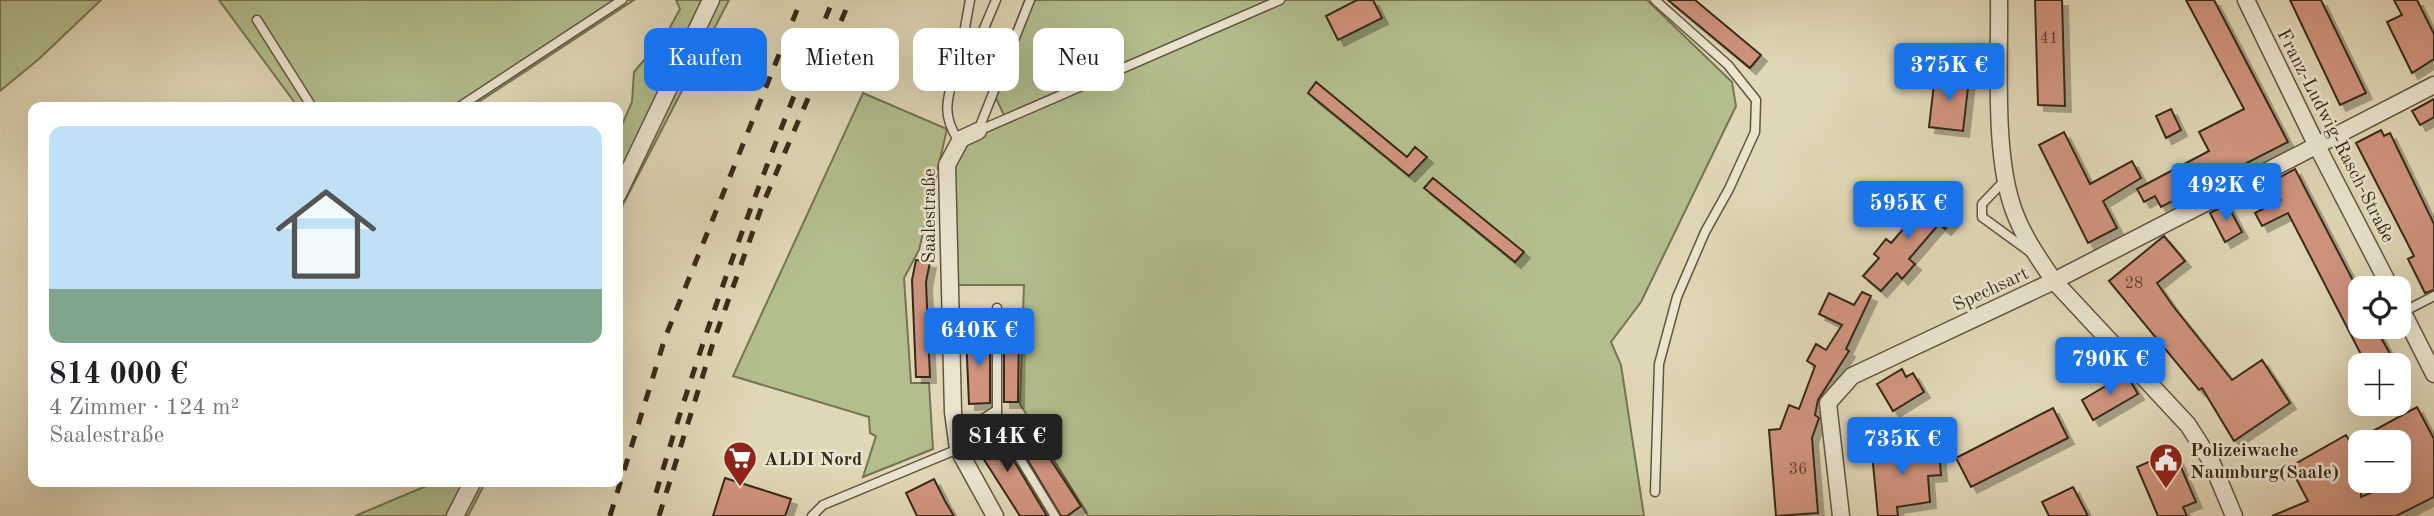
<!DOCTYPE html>
<html lang="de">
<meta charset="utf-8">
<style>
:root{--surface:#fff;--page:#f2f2f2;--text:#202124;--muted:#757577;--line:#e0e0e0;--accent:#1a73e8}
body{margin:0;font-family:"Old Standard TT",serif;background:var(--page);color:var(--text);height:100vh;display:flex;flex-direction:column;font-size:26px;white-space:nowrap}
*{box-sizing:border-box;margin:0}
p{font-size:23px;color:var(--muted)}
.icon{flex:none;width:38px;height:38px;fill:none;stroke:currentColor;stroke-width:2;stroke-linecap:round;stroke-linejoin:round}
.map{position:relative;flex:1;overflow:hidden}
.panel{position:absolute;left:28px;top:102px;width:595px;height:385px;display:flex;flex-direction:column;background:var(--surface);border-radius:14px;box-shadow:0 7px 28px #0002}
.panel>*{flex:none}
.banner{position:absolute;left:644px;top:28px;width:665px;height:63px;display:flex;gap:14px}
.fabs{position:absolute;left:2348px;top:276px;display:grid;gap:14px}
.fabs a{display:grid;place-items:center;width:63px;height:63px;border-radius:14px;background:var(--surface);box-shadow:0 7px 28px #0002;font-size:35px}
.price{position:absolute;translate:-50% -60px;padding:0 16px;border-radius:7px;background:var(--accent);color:#fff;font-size:23px;line-height:46px;filter:drop-shadow(0 2px 4px #0008)}
.price::after{content:'';position:absolute;left:50%;top:42px;width:21px;height:16px;margin-left:-10px;background:inherit;clip-path:polygon(0 0,100% 0,50% 100%)}
.price.on{background:#222;color:#fff}
ul{padding:0;list-style:none}
li{display:grid;align-content:center;gap:14px;height:371px;padding:0 21px}
li+li{border-top:2px solid var(--line)}
li span{display:grid;place-items:center;height:217px;border-radius:14px;color:#555}
li>.icon{margin-inline-start:auto}
span .icon{width:126px;height:126px;fill:#fffc;stroke-width:1}
li b{font-size:30px}
.chip{padding:0 24px;border-radius:14px;background:var(--surface);box-shadow:0 7px 28px #0002;font-size:24px;line-height:63px}
.chip.on{background:var(--accent);color:#fff}
.map>svg:first-child{display:block}
.green{fill:#b3be8d;stroke:#767453;stroke-width:2}
.building{fill:#d0947e;stroke:#382a19;stroke-width:2;fill-rule:evenodd;filter:url(#shadow)}
.lines{fill:none;stroke-linecap:round;stroke-linejoin:round}
.service-casing{stroke:#625540;stroke-width:11}
.minor-casing{stroke:#625540;stroke-width:19}
.service{stroke:#ebe5d0;stroke-width:8}
.minor{stroke:#ebe5d0;stroke-width:16}
.rail{stroke:#382a19;stroke-width:5;stroke-dasharray:12 12;stroke-linecap:butt}
.labels{text-anchor:middle;stroke-width:5;stroke-linejoin:round;paint-order:stroke}
.number-label{font-size:16px;fill:#5e4432}
.street-label{font-size:19px;fill:#382a19;stroke:#ebe5d0}
.poi-label{font-size:19px;font-weight:bold;fill:#382a19;stroke:#ebe5d0;text-anchor:start}
</style>
<div class="map">
<svg width="2434" height="516" viewBox="0 0 2434 516">
<defs>
<filter id="shadow"><feDropShadow dx="6" dy="6" stdDeviation="0" flood-color="#0004"/></filter>
</defs>
<rect width="100%" height="100%" fill="#e0d7b6"/>
<filter id="stains"><feTurbulence type="fractalNoise" baseFrequency=".00286" numOctaves="4"/><feColorMatrix values="0 0 0 0 .2 0 0 0 0 .09 0 0 0 0 .02 0 0 0 .5 -.17"/></filter>
<radialGradient id="worn" r=".72"><stop offset=".6" stop-color="#630" stop-opacity="0"/><stop offset="1" stop-color="#630" stop-opacity=".3"/></radialGradient>
<!-- green -->
<path class="green" d="M 0,0 L 101,0 L 40,58 L 0,91 Z
M 219,0 L 634,0 L 471,107 L 298,107 Z
M 676,0 L 729,0 L 618,214 L 618,134 L 632,102 L 634,72 L 667,33 L 680,9 Z
M 1025,0 L 1647,0 L 1732,82 L 1736,106 L 1641,302 L 1611,342 L 1621,365 L 1644,516 L 1088,516 L 1020,404 L 1024,285 L 958,285 L 951,168 L 961,139 L 1005,117 L 991,88 Z
M 863,93 L 947,129 L 919,250 L 904,278 L 911,383 L 929,383 L 933,449 L 863,477 L 876,436 L 870,433 L 869,417 L 733,376 Z
M 438,481 L 486,481 L 468,516 L 355,516 Z"/>
<!-- building -->
<path class="building" d="M 1357,0 L 1373,0 L 1382,18 L 1338,40 L 1326,16 Z
M 1668,0 L 1695,0 L 1761,55 L 1750,68 Z
M 2035,0 L 2062,0 L 2065,106 L 2038,105 Z
M 2186,0 L 2214,0 L 2288,142 L 2161,207 L 2155,196 L 2144,202 L 2137,189 L 2209,151 L 2199,132 L 2244,109 Z
M 2290,0 L 2321,0 L 2366,93 L 2340,105 Z
M 2394,0 L 2417,0 L 2434,34 L 2434,59 L 2412,73 L 2387,22 L 2402,15 Z
M 1935,75 L 1969,79 L 1963,131 L 1929,127 Z
M 1316,82 L 1407,157 L 1415,147 L 1427,157 L 1409,176 L 1308,93 Z
M 2434,99 L 2434,117 L 2420,125 L 2412,111 Z
M 2171,109 L 2181,130 L 2166,138 L 2156,116 Z
M 2381,130 L 2384,136 L 2390,133 L 2434,224 L 2434,290 L 2425,293 L 2408,259 L 2414,256 L 2356,143 Z
M 2064,132 L 2090,184 L 2132,161 L 2141,178 L 2103,201 L 2117,228 L 2088,243 L 2039,145 Z
M 2295,169 L 2361,296 L 2361,327 L 2375,327 L 2393,359 L 2381,366 L 2367,366 L 2288,213 L 2262,226 L 2255,213 L 2281,200 L 2271,182 Z
M 1433,178 L 1524,252 L 1515,262 L 1424,188 Z
M 1920,187 L 1955,217 L 1945,229 L 1939,224 L 1909,259 L 1915,264 L 1902,279 L 1897,273 L 1881,291 L 1863,276 L 1879,258 L 1874,254 L 1886,239 L 1891,243 L 1921,209 L 1909,198 Z
M 2227,204 L 2242,232 L 2225,242 L 2210,213 Z
M 2164,236 L 2185,261 L 2157,283 L 2173,306 L 2232,380 L 2262,360 L 2290,403 L 2234,441 L 2202,388 L 2199,390 L 2109,281 Z
M 916,260 L 930,262 L 926,282 L 930,377 L 916,377 L 912,280 Z
M 1862,292 L 1871,296 L 1846,349 L 1849,351 L 1818,400 L 1815,415 L 1819,418 L 1812,438 L 1818,513 L 1776,516 L 1769,430 L 1780,429 L 1789,405 L 1799,409 L 1815,366 L 1807,361 L 1816,344 L 1826,350 L 1842,325 L 1819,314 L 1829,293 L 1854,305 Z
M 1004,332 L 1019,332 L 1018,402 L 1004,402 Z
M 990,333 L 990,403 L 969,404 L 966,334 Z
M 1902,369 L 1906,377 L 1913,373 L 1924,392 L 1893,411 L 1877,384 Z
M 2126,374 L 2138,394 L 2093,420 L 2082,400 Z
M 2417,407 L 2434,439 L 2434,497 L 2396,516 L 2272,516 L 2308,501 L 2290,467 L 2346,435 L 2351,443 ZM 2361,443 L 2399,443 L 2399,481 L 2361,497 Z
M 2053,408 L 2068,438 L 1971,487 L 1956,458 Z
M 1024,419 L 1081,506 L 1067,516 L 1061,516 L 1009,429 Z
M 984,426 L 992,440 L 999,436 L 1047,516 L 1020,516 L 969,436 Z
M 1893,441 L 1894,453 L 1939,448 L 1941,475 L 1928,476 L 1930,502 L 1897,507 L 1898,516 L 1878,516 L 1871,443 Z
M 2174,451 L 2196,502 L 2183,507 L 2187,516 L 2158,516 L 2137,467 Z
M 725,478 L 791,499 L 785,516 L 713,516 Z
M 934,479 L 945,501 L 954,516 L 917,516 L 906,493 Z
M 2073,487 L 2088,516 L 2049,516 L 2042,502 Z"/>
<g class="lines">
<!-- service casing -->
<g class="service-casing">
<path id="service" d="M 1655,0 L 1728,65 L 1756,100 L 1755,132 L 1729,189 L 1705,232 L 1677,297 L 1659,364 L 1655,492
M 257,20 L 312,107
M 961,83 L 996,0
M 459,107 L 622,0
M 978,131 L 1280,0
M 978,131 L 1030,0
M 959,141 C 939,113 949,94 957,64 C 963,43 966,21 970,0
M 2005,180 L 1982,204 L 1982,217 L 2030,252
M 997,308 L 997,421 L 1055,516
M 2403,312 L 2434,296
M 956,436 L 997,410
M 812,516 L 823,505 L 958,449"/>
</g>
<!-- minor casing -->
<g class="minor-casing">
<path id="minor" d="M 1999,0 C 2000,60 1993,155 2014,211 C 2023,236 2039,259 2054,281 L 2188,425 L 2211,461 L 2234,516
M 2246,0 L 2316,144 L 2391,289
M 978,131 L 961,139 L 947,165 L 953,412 L 958,449 L 995,516
M 618,194 L 711,0
M 2399,305 L 2434,374
M 455,516 L 473,481
M 1841,516 L 1828,403 L 1852,376 L 2054,281 L 2434,85"/>
</g>
<!-- service -->
<use href="#service" class="service"/>
<!-- minor -->
<use href="#minor" class="minor"/>
<!-- rail -->
<path class="rail" d="M 656,493 C 706,322 765,164 833,0
M 610,516 L 665,338 L 801,0
M 659,516 L 713,343 L 762,206 L 850,0"/>
</g>
<!-- icons -->
<defs>
<g id="supermarket-pin" transform="scale(1.75)"><path d="M0 17L-7.5 6A9.5 9.5 0 1 1 7.5 6Z" fill="#8f2418" stroke="#ebe5d0"/><path d="M-6-5.5h2.5l.6 2H6L4.5 2H-2.5L-4.4-4H-6ZM-1.5 3.2a1.3 1.3 0 1 0 .1 0ZM3 3.2a1.3 1.3 0 1 0 .1 0Z" fill="#fff"/></g>
<g id="civic-pin" transform="scale(1.75)"><path d="M0 17L-7.5 6A9.5 9.5 0 1 1 7.5 6Z" fill="#8f2418" stroke="#ebe5d0"/><path d="M-.6-6.5H3V-4.5H.6V-3L4-1V1h2V6H-6V1h2V-1L-.6-3ZM-1.2 2.5V6h2.4V2.5Z" fill="#fff"/></g>
</defs>
<g fill-rule="evenodd">
<use href="#supermarket-pin" x="740" y="458"/>
<use href="#civic-pin" x="2166" y="460"/>
</g>
<g class="labels">
<!-- number labels -->
<g class="number-label">
<text x="2049" y="43">41</text>
<text x="2134" y="288">28</text>
<text x="1798" y="474">36</text>
</g>
<!-- street labels -->
<g class="street-label">
<text transform="translate(2337 135) rotate(63)" y="7">Franz-Ludwig-Rasch-Straße</text>
<text transform="translate(928 216) rotate(-90)" y="7">Saalestraße</text>
<text transform="translate(1990 288) rotate(-25)" y="7">Spechsart</text>
</g>
<!-- poi labels -->
<g class="poi-label">
<text x="2190" y="456">Polizeiwache<tspan x="2190" dy="22">Naumburg(Saale)</tspan></text>
<text x="764" y="465">ALDI Nord</text>
</g>
</g>
<rect width="100%" height="100%" filter="url(#stains)"/>
<rect width="100%" height="100%" fill="url(#worn)"/>
</svg>
<div class="fabs">
<a><svg class="icon" aria-label="locate" viewBox="0 0 24 24"><circle cx="12" cy="12" r="6"/><path d="M12 2v4M12 18v4M2 12h4M18 12h4"/></svg></a>
<a>+</a>
<a>−</a>
</div>
<b class="price" style="left:1949px;top:103px">375K €</b>
<b class="price" style="left:2226px;top:223px">492K €</b>
<b class="price" style="left:1908px;top:241px">595K €</b>
<b class="price" style="left:979px;top:368px">640K €</b>
<b class="price" style="left:2110px;top:397px">790K €</b>
<b class="price on" style="left:1007px;top:474px">814K €</b>
<b class="price" style="left:1902px;top:477px">735K €</b>
<div class="banner">
<a class="chip on">Kaufen</a>
<a class="chip">Mieten</a>
<a class="chip">Filter</a>
<a class="chip">Neu</a>
</div>
<section class="panel">
<ul>
<li><span style="background:linear-gradient(#bfe0f5 75%,#7fa58c 0)"><svg class="icon" aria-label="home" viewBox="0 0 24 24"><path d="M3 11l9-7 9 7M6 9v11h12V9"/></svg></span><div><b>814 000 €</b><p>4 Zimmer · 124 m²</p><p>Saalestraße</p></div></li>
</ul>
</section>
</div>
